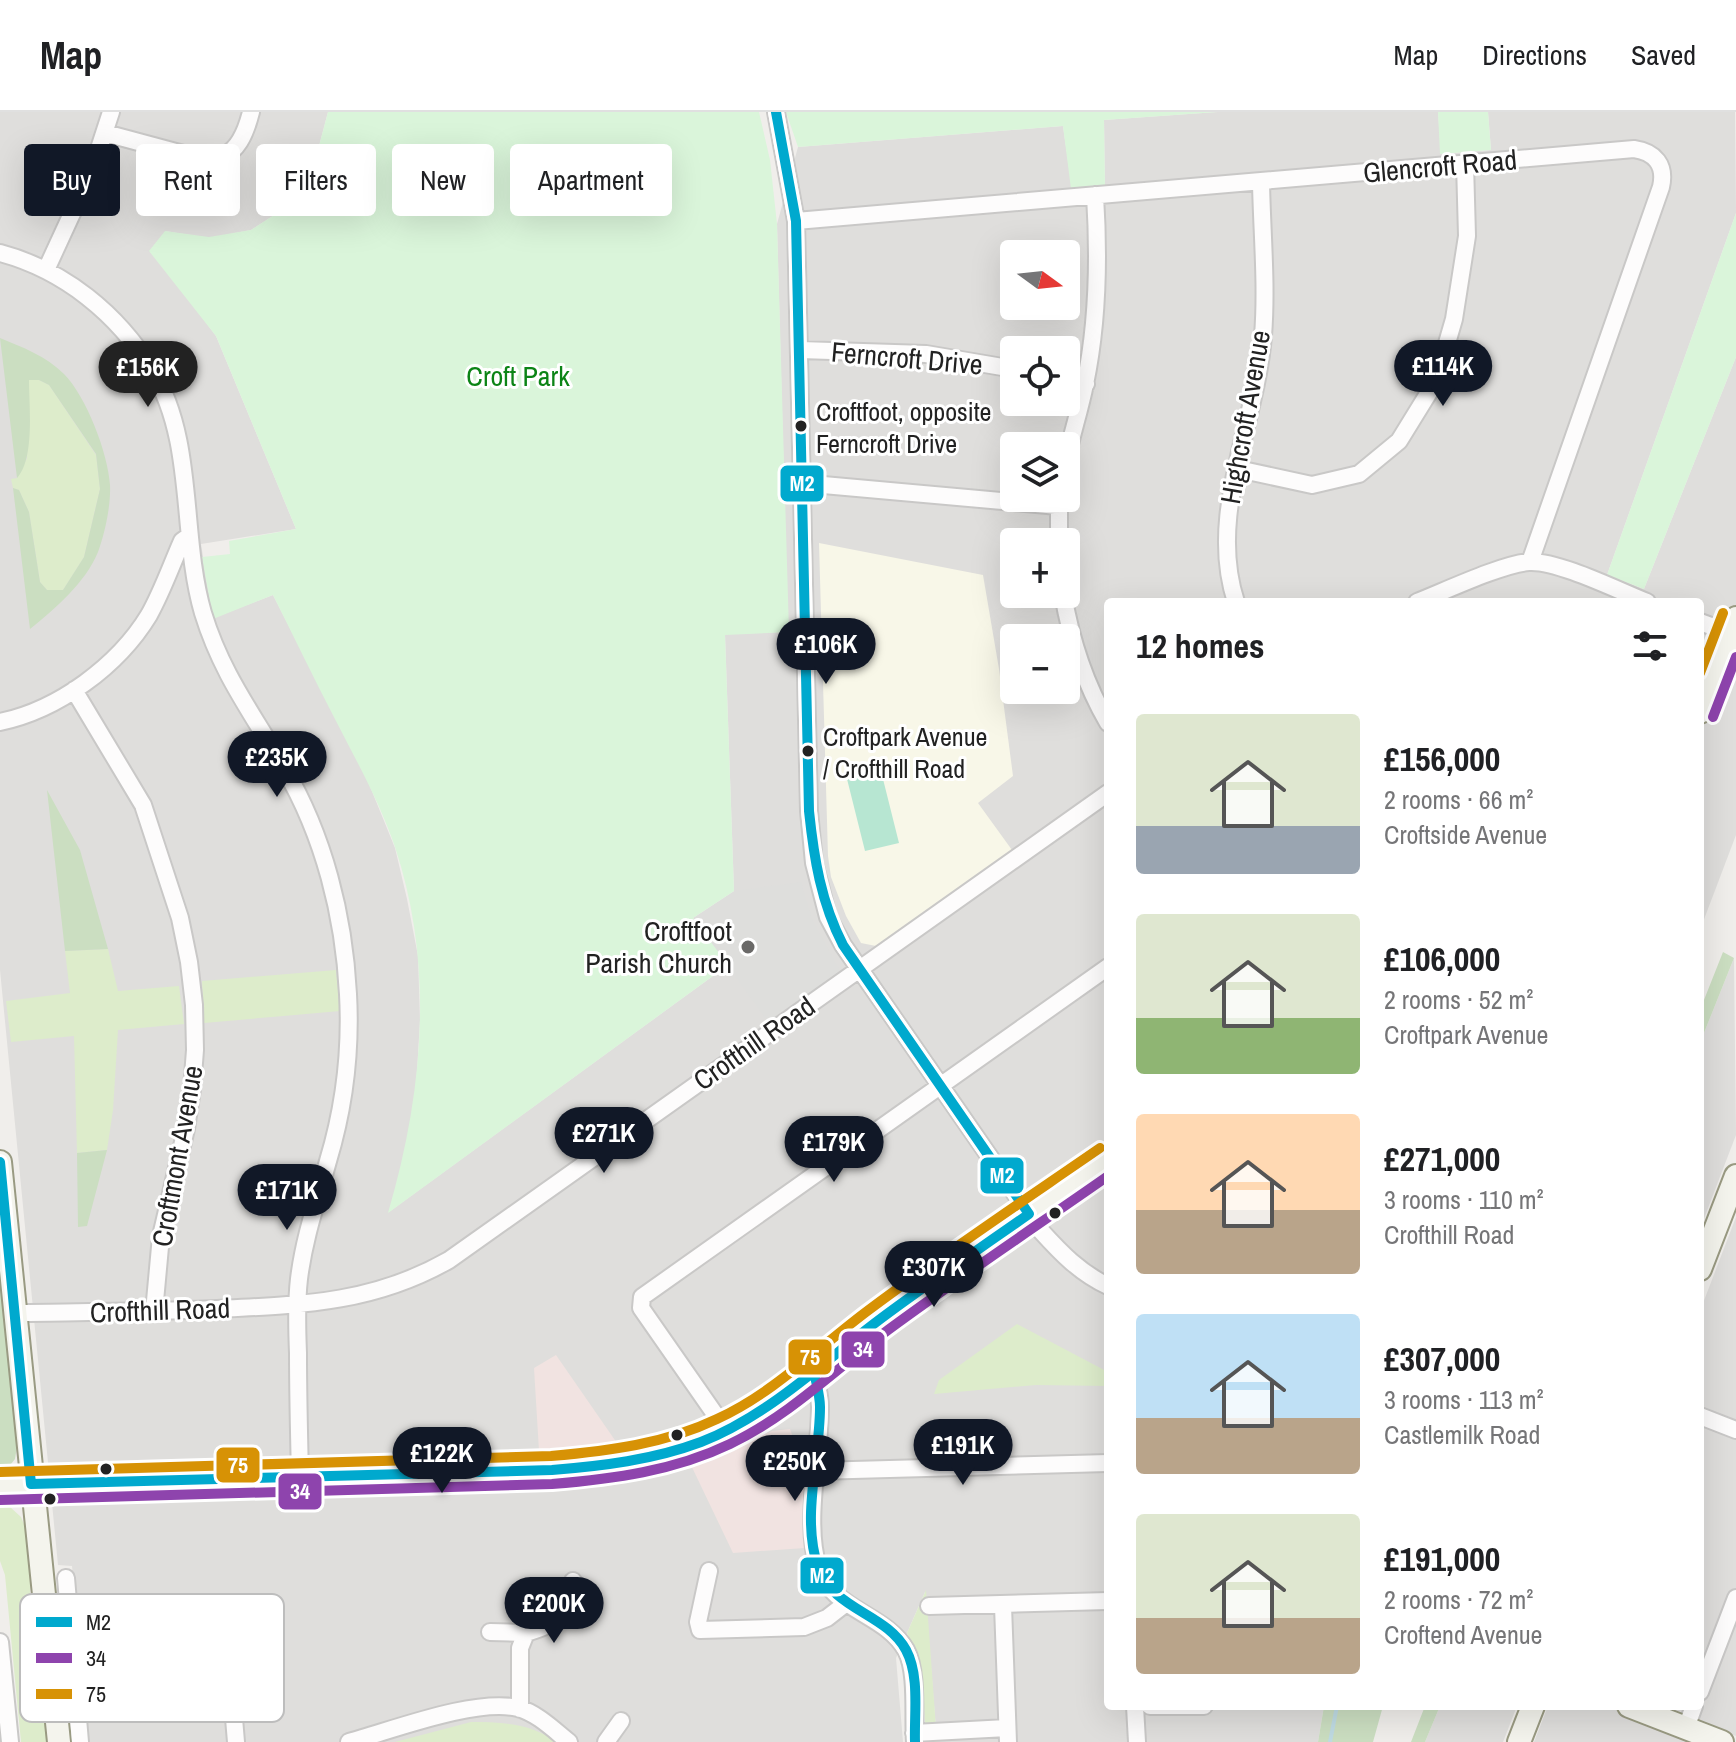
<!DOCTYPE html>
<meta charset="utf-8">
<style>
:root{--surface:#fff;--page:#f6f6f6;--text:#202124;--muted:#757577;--line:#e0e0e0;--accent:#111827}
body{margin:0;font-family:"Archivo Narrow",sans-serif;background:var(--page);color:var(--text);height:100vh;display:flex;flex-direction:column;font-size:30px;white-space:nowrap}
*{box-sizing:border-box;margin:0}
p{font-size:26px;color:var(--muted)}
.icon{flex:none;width:44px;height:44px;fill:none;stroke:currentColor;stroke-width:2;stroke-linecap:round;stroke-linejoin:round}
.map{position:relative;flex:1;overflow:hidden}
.drawer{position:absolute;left:1104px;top:486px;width:600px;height:1112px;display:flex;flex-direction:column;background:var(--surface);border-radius:8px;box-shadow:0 8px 32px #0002}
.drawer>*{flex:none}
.top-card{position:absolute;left:24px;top:32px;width:760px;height:72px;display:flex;gap:16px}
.needle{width:52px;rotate:105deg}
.fabs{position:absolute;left:1000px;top:128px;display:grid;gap:16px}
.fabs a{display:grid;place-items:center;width:80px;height:80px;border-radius:8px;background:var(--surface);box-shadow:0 8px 32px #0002;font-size:40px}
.price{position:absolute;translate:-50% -68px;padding:0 18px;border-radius:28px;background:var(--accent);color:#fff;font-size:26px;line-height:52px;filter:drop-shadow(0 2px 4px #0008)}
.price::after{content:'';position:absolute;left:50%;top:48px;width:24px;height:18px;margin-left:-12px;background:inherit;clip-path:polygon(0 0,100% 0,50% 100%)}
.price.on{background:#222;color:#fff}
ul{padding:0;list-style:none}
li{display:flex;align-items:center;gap:24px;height:200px;padding:0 32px}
li span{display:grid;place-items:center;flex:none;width:224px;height:160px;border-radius:8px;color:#555}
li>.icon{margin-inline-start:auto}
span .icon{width:96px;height:96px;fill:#fffc;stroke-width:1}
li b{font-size:34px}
h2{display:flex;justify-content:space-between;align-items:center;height:96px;padding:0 32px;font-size:34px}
.pill{padding:0 28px;border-radius:8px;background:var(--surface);box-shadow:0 8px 32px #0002;font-size:28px;line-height:72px}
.pill.on{background:var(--accent);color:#fff}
header{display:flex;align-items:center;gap:48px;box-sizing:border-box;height:112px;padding:0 40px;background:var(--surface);border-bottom:2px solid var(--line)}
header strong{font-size:38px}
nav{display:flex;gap:44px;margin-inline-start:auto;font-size:28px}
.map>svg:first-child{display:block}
.residential{fill:#dfdedc;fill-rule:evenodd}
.commercial{fill:#f1e3e1}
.education{fill:#f8f7e8}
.religious{fill:#dededc}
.grass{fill:#ddeccb}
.forest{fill:#cbdec1}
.park{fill:#daf5da}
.pitch{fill:#b7e6d2}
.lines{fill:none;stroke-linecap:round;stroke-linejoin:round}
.stream{stroke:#bfdbe3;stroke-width:4}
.street-casing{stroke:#c9c8c7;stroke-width:20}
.secondary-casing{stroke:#999a82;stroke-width:26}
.street{stroke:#fdfcfc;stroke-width:16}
.secondary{stroke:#f4f4ed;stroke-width:22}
.bus-1-casing{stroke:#fff;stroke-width:16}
.bus-2-casing{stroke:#fff;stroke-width:16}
.bus-3-casing{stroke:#fff;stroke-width:16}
.bus-1{stroke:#00a9ce;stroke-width:10}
.bus-2{stroke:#8e44ad;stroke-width:10}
.bus-3{stroke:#d79205;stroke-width:10}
.bus-dot{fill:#222;stroke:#fff;stroke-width:3}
.poi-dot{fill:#6a6968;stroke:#fff;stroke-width:3}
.labels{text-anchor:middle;stroke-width:6;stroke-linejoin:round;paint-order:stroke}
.bus-label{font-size:26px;fill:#222;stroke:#fff;text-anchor:start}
.street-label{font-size:28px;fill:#222;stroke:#fff}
.park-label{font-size:28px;fill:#0c8416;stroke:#fff}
.poi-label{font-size:28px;fill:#222;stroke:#fff;text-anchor:end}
.key{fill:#fff;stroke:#bdbdbd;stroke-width:2}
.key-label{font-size:22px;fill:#222}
.line-badge{stroke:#fff;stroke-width:3}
.badge-label{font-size:22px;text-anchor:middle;font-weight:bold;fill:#fff}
</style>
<header>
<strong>Map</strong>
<nav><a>Map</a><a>Directions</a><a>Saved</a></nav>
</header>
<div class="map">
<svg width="1736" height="1630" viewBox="0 0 1736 1630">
<rect width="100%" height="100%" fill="#f0eeeb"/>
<!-- residential -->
<path class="residential" d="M 0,0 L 328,0 L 311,64 L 298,88 L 251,118 L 209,126 L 165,119 L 187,185 L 216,224 L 296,417 L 201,432 L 213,506 L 273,483 L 367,667 L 395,736 L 407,787 L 418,844 L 420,908 L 416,977 L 404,1047 L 389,1100 L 728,853 L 734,779 L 725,522 L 788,520 L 777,112 L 798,35 L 1063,14 L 1072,77 L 1105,75 L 1104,8 L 1217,0 L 1438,0 L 1441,42 L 1491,38 L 1488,0 L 1735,0 L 1736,101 L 1607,463 L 1644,477 L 1736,245 L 1736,723 L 1700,818 L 1700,490 L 1108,490 L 1108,1594 L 1324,1594 L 1318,1630 L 937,1630 L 925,1480 L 896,1546 L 903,1630 L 89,1630 L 72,1454 L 58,1453 L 0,858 ZM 1014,142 L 1066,142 L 1066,194 L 1014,194 ZM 1014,238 L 1066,238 L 1066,290 L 1014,290 ZM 1014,334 L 1066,334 L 1066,386 L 1014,386 ZM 1014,430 L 1066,430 L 1066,482 L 1014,482 ZM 1014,526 L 1066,526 L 1066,578 L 1014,578 Z
M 1734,846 L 1736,1023 L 1700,1117 L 1700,931 Z
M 1736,1105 L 1736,1624 L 1655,1594 L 1700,1594 L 1700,1199 Z
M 1440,1594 L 1517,1594 L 1503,1630 L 1425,1630 Z
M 1548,1594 L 1608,1594 L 1704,1630 L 1534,1630 Z"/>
<!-- commercial -->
<path class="commercial" d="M 556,1243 L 619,1334 L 539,1339 L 534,1256 Z
M 790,1317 L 807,1364 L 805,1436 L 733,1441 L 690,1351 L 772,1319 Z"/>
<!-- education -->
<path class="education" d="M 819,431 L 983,463 L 999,557 L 1013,664 L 978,691 L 1012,738 L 876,834 L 861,831 L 846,804 L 831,765 L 828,744 Z"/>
<!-- religious -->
<path class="religious" d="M 801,770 L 812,807 L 839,857 L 837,863 L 768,910 L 693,806 L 734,779 Z"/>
<!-- grass -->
<path class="grass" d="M 29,268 L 39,268 L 49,273 L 96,343 L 100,377 L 84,445 L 63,478 L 47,478 L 40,470 L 29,400 L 19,378 L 13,376 L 11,367 L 17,366 L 27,346 Z
M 108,837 L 118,879 L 179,874 L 184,912 L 118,918 L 113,998 L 107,1038 L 77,1041 L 74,924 L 11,930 L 6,889 L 70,881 L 65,839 Z
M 336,858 L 340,899 L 204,911 L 202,869 Z
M 1017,1212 L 1108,1260 L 1108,1274 L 1036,1273 L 934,1282 L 939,1268 Z
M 0,1391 L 9,1394 L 21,1405 L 27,1419 L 31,1468 L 28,1503 L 43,1544 L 51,1630 L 21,1630 L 5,1463 L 0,1449 Z
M 926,1478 L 937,1630 L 926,1630 L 922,1559 L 907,1521 Z
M 471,1610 C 502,1610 531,1611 556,1630 L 395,1630 Z"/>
<!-- forest -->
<path class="forest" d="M 0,226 C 22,235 46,244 64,262 C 86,284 108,341 110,373 C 111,393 105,421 98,440 C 86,470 55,497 30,517 L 13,376 L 19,378 L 29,400 L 40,470 L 47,478 L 63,478 L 84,445 L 100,377 L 96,342 L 49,273 L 39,268 L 29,268 C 29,293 35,347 17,366 Z
M 47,678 L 80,738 L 108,837 L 65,839 Z
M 1723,840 L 1734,846 L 1700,931 L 1700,898 Z
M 107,1038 L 87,1114 L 78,1115 L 77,1041 Z
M 6,1175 L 17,1335 L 15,1347 L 7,1357 L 0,1358 L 0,1177 Z
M 1324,1594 L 1383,1594 L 1373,1630 L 1318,1630 Z
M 1425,1594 L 1440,1594 L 1425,1630 L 1411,1630 Z"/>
<!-- park -->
<path class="park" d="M 328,0 L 759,0 L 770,48 L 777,112 L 789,520 L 725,523 L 734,779 L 693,806 L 728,853 L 388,1101 C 423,982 435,855 395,735 C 380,691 357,650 336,609 C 314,567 294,525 273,483 L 213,507 L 202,445 L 230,442 L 229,429 L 296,417 L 216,224 L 149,139 L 165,119 L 209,125 L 251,118 L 297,88 L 311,64 Z
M 786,0 L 1217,0 L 1104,8 L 1105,75 L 1071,77 L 1063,14 L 798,35 Z
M 1438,0 L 1488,0 L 1491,38 L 1440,42 Z
M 1736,101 L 1736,245 L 1644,477 L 1607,463 Z"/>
<!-- pitch -->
<path class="pitch" d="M 881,659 L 899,731 L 865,739 L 847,667 Z"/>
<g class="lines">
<!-- stream -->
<path class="stream" d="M 1330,1630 L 1337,1594"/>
<!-- street casing -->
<g class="street-casing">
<path id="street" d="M 776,0 L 796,109 L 809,699 L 814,751 L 828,805 L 843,833 L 1041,1119 C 1061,1141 1080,1161 1108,1174
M 105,21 C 127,27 150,33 172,39 C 218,52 238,51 251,0
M 796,109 L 1634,37 C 1655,40 1666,53 1661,75 L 1530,450
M 0,141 C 64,158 118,202 152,258 C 196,330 180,422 203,501 C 222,563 253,602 284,656 C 324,724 344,804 348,882 C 351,937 344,996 328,1049 C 317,1089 304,1126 299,1167 C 296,1192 297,1217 298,1241 C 298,1282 299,1323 300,1363
M 46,158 L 92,58 L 111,0
M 800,238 L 926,242 L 1014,257
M 1066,268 L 1086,272
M 1066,350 C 1071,324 1080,298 1085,272 C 1098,210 1099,146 1095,83
M 1238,357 L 1312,373 L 1359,362 L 1399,329 L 1436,269 L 1454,207 L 1467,124 L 1465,51
M 801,371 L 1058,394
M 1059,430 L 1059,386
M 1063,482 C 1071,529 1084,570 1108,611
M 1236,490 C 1207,402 1256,313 1263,224 C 1267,174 1262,121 1261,71
M 1417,490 C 1445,479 1502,452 1529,450 C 1557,448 1619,479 1647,490
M 1700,510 L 1730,521
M 74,578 L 143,693 L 180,806 L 189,850 L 194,893 L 195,938 L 192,977 L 186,1017 L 161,1124 L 154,1200
M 0,610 C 58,598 118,554 149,503 C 162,480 171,454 182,429 L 189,424
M 14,1201 C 82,1200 150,1200 217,1197 C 302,1193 374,1191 449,1148 L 1108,681
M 814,1259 C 816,1271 820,1283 820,1295 C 820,1343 804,1410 818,1455 C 832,1499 885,1501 906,1538 C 918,1560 913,1605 915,1630
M 1700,1304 L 1736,1318
M 726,1318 L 641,1196 L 642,1185 L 1108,855
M 816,1359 L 1108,1351
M 709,1459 L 698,1510 L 700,1518 L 804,1515 L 827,1506 L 845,1492
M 66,1466 L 80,1630
M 929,1494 L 1108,1489
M 1003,1494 L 1008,1630
M 490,1520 L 526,1521
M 0,1530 L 10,1630
M 228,1535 L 260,1533 L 266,1530 L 270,1514 C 259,1503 245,1509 232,1510 L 227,1520 L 228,1535 L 236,1630
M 1700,1580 L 1736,1486
M 1135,1594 L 1137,1630
M 1150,1594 L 1204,1594
M 520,1597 L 520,1536 L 526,1521 C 561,1511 564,1503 573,1469
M 1686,1616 L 1694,1594
M 914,1621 L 1007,1616
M 349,1630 C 393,1618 475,1586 518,1596 C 537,1601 554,1618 569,1630
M 606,1630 L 621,1609"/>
</g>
<!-- secondary casing -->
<g class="secondary-casing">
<path id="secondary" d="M 1700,600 L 1736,506
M 0,1050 L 59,1630
M 1700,1157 L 1736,1064
M 0,1374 L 552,1358 C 602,1354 653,1348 700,1330 C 768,1305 823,1249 880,1207 C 955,1152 1032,1100 1108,1047
M 1629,1594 L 1722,1630
M 1519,1630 L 1533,1594"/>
</g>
<!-- street -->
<use href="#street" class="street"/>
<!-- secondary -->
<use href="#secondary" class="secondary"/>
<!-- bus-1 casing -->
<g class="bus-1-casing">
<path id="bus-1" d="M 0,1050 L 31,1372
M 814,1259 C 816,1271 820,1283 820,1295 C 820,1347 801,1405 818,1455 C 833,1498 886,1501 906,1538 C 920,1564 914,1602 915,1630
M 31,1372 L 552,1358 C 602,1354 653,1348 701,1330 C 767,1304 820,1253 875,1211 C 925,1173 978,1138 1029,1102 L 843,833 C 821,790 814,747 809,699 L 796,109 L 776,0"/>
</g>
<!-- bus-2 casing -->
<g class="bus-2-casing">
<path id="bus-2" d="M 1713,605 L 1736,545
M 0,1388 L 552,1372 C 613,1367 674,1359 730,1332 C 789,1304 836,1257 888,1218 C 960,1165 1035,1115 1108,1064"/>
</g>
<!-- bus-3 casing -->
<g class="bus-3-casing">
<path id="bus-3" d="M 1700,561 L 1723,501
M 0,1360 L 551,1344 C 608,1339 665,1332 717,1307 C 774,1281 820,1234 870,1197 C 945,1141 1023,1089 1100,1036"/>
</g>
<!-- bus-1 -->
<use href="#bus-1" class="bus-1"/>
<!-- bus-2 -->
<use href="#bus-2" class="bus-2"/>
<!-- bus-3 -->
<use href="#bus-3" class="bus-3"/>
</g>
<!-- markers -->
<g class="bus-dot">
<circle cx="801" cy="314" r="7"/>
<circle cx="808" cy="639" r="7"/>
<circle cx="1055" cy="1101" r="7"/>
<circle cx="677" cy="1323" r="7"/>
<circle cx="106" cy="1357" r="7"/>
<circle cx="50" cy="1387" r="7"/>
</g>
<circle class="poi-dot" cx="748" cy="835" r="8"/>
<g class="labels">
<!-- bus labels -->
<g class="bus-label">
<text x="816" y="309">Croftfoot, opposite<tspan x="816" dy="32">Ferncroft Drive</tspan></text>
<text x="823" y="634">Croftpark Avenue<tspan x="823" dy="32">/ Crofthill Road</tspan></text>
</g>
<!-- street labels -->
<g class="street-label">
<text transform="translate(1440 54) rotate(-5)" y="10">Glencroft Road</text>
<text transform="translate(907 246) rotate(5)" y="10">Ferncroft Drive</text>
<text transform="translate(1245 305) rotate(-80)" y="10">Highcroft Avenue</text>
<text transform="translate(754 931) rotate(-35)" y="10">Crofthill Road</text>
<text transform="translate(177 1044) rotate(-80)" y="10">Croftmont Avenue</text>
<text transform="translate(160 1198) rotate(-2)" y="10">Crofthill Road</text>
</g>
<!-- park labels -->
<g class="park-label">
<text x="518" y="274">Croft Park</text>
</g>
<!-- poi labels -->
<g class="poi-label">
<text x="732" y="829">Croftfoot<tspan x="732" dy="32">Parish Church</tspan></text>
</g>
</g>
<!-- legend -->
<rect x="20" y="1482" width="264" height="128" rx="12" class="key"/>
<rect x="36" y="1505" width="36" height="10" fill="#00a9ce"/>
<rect x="36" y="1541" width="36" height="10" fill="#8e44ad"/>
<rect x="36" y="1577" width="36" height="10" fill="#d79205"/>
<g class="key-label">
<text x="86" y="1518">M2</text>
<text x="86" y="1554">34</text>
<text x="86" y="1590">75</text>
</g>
<g class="line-badge">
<rect x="779" y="352" width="46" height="39" rx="8" fill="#00a9ce"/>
<rect x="979" y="1044" width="46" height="39" rx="8" fill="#00a9ce"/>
<rect x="840" y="1218" width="46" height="39" rx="8" fill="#8e44ad"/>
<rect x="787" y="1226" width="46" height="38" rx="8" fill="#d79205"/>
<rect x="215" y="1334" width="46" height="38" rx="8" fill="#d79205"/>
<rect x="277" y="1360" width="46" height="39" rx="8" fill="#8e44ad"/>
<rect x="799" y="1444" width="46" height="39" rx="8" fill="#00a9ce"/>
</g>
<g class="badge-label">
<text x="802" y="379">M2</text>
<text x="1002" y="1071">M2</text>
<text x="863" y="1245">34</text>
<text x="810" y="1253">75</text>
<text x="238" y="1361">75</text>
<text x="300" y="1387">34</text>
<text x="822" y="1471">M2</text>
</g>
</svg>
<div class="fabs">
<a><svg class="needle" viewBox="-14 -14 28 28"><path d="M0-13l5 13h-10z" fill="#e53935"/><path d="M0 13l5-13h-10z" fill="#757577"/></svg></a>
<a><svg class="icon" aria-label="locate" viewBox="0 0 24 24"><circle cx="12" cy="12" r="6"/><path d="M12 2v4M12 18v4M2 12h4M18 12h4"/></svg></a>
<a><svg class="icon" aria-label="layers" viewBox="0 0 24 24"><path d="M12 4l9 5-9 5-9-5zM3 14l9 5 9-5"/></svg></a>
<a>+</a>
<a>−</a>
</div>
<b class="price" style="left:1443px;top:296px">£114K</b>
<b class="price on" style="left:148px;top:297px">£156K</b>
<b class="price" style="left:826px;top:574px">£106K</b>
<b class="price" style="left:277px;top:687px">£235K</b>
<b class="price" style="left:604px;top:1063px">£271K</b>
<b class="price" style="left:834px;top:1072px">£179K</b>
<b class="price" style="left:287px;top:1120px">£171K</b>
<b class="price" style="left:934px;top:1197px">£307K</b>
<b class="price" style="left:963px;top:1375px">£191K</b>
<b class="price" style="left:442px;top:1383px">£122K</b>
<b class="price" style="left:795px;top:1391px">£250K</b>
<b class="price" style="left:554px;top:1533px">£200K</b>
<div class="top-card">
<a class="pill on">Buy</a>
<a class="pill">Rent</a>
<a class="pill">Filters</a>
<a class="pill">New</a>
<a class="pill">Apartment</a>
</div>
<section class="drawer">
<h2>12 homes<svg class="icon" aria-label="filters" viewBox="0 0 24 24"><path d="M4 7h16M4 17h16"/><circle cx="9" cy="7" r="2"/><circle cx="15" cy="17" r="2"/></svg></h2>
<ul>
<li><span style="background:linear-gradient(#dfe7d0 70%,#9aa5b1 0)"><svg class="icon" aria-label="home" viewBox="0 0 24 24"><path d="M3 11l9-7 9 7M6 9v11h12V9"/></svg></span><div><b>£156,000</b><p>2 rooms · 66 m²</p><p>Croftside Avenue</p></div></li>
<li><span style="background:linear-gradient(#dfe7d0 65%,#8fb573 0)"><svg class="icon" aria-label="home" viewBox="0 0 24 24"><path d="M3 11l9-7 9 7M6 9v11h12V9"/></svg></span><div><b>£106,000</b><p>2 rooms · 52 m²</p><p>Croftpark Avenue</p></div></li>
<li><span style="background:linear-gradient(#ffd9b3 60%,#b9a48a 0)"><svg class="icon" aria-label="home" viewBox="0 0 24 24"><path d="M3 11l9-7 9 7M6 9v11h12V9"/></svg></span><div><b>£271,000</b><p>3 rooms · 110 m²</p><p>Crofthill Road</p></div></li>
<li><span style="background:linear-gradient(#bfe0f5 65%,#b9a48a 0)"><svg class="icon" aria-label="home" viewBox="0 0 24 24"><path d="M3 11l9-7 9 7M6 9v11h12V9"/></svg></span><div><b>£307,000</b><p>3 rooms · 113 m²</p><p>Castlemilk Road</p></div></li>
<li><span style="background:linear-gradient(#dfe7d0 65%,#b9a48a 0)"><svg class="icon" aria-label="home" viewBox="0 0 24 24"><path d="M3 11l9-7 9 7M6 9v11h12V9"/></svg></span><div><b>£191,000</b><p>2 rooms · 72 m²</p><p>Croftend Avenue</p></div></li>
</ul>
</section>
</div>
